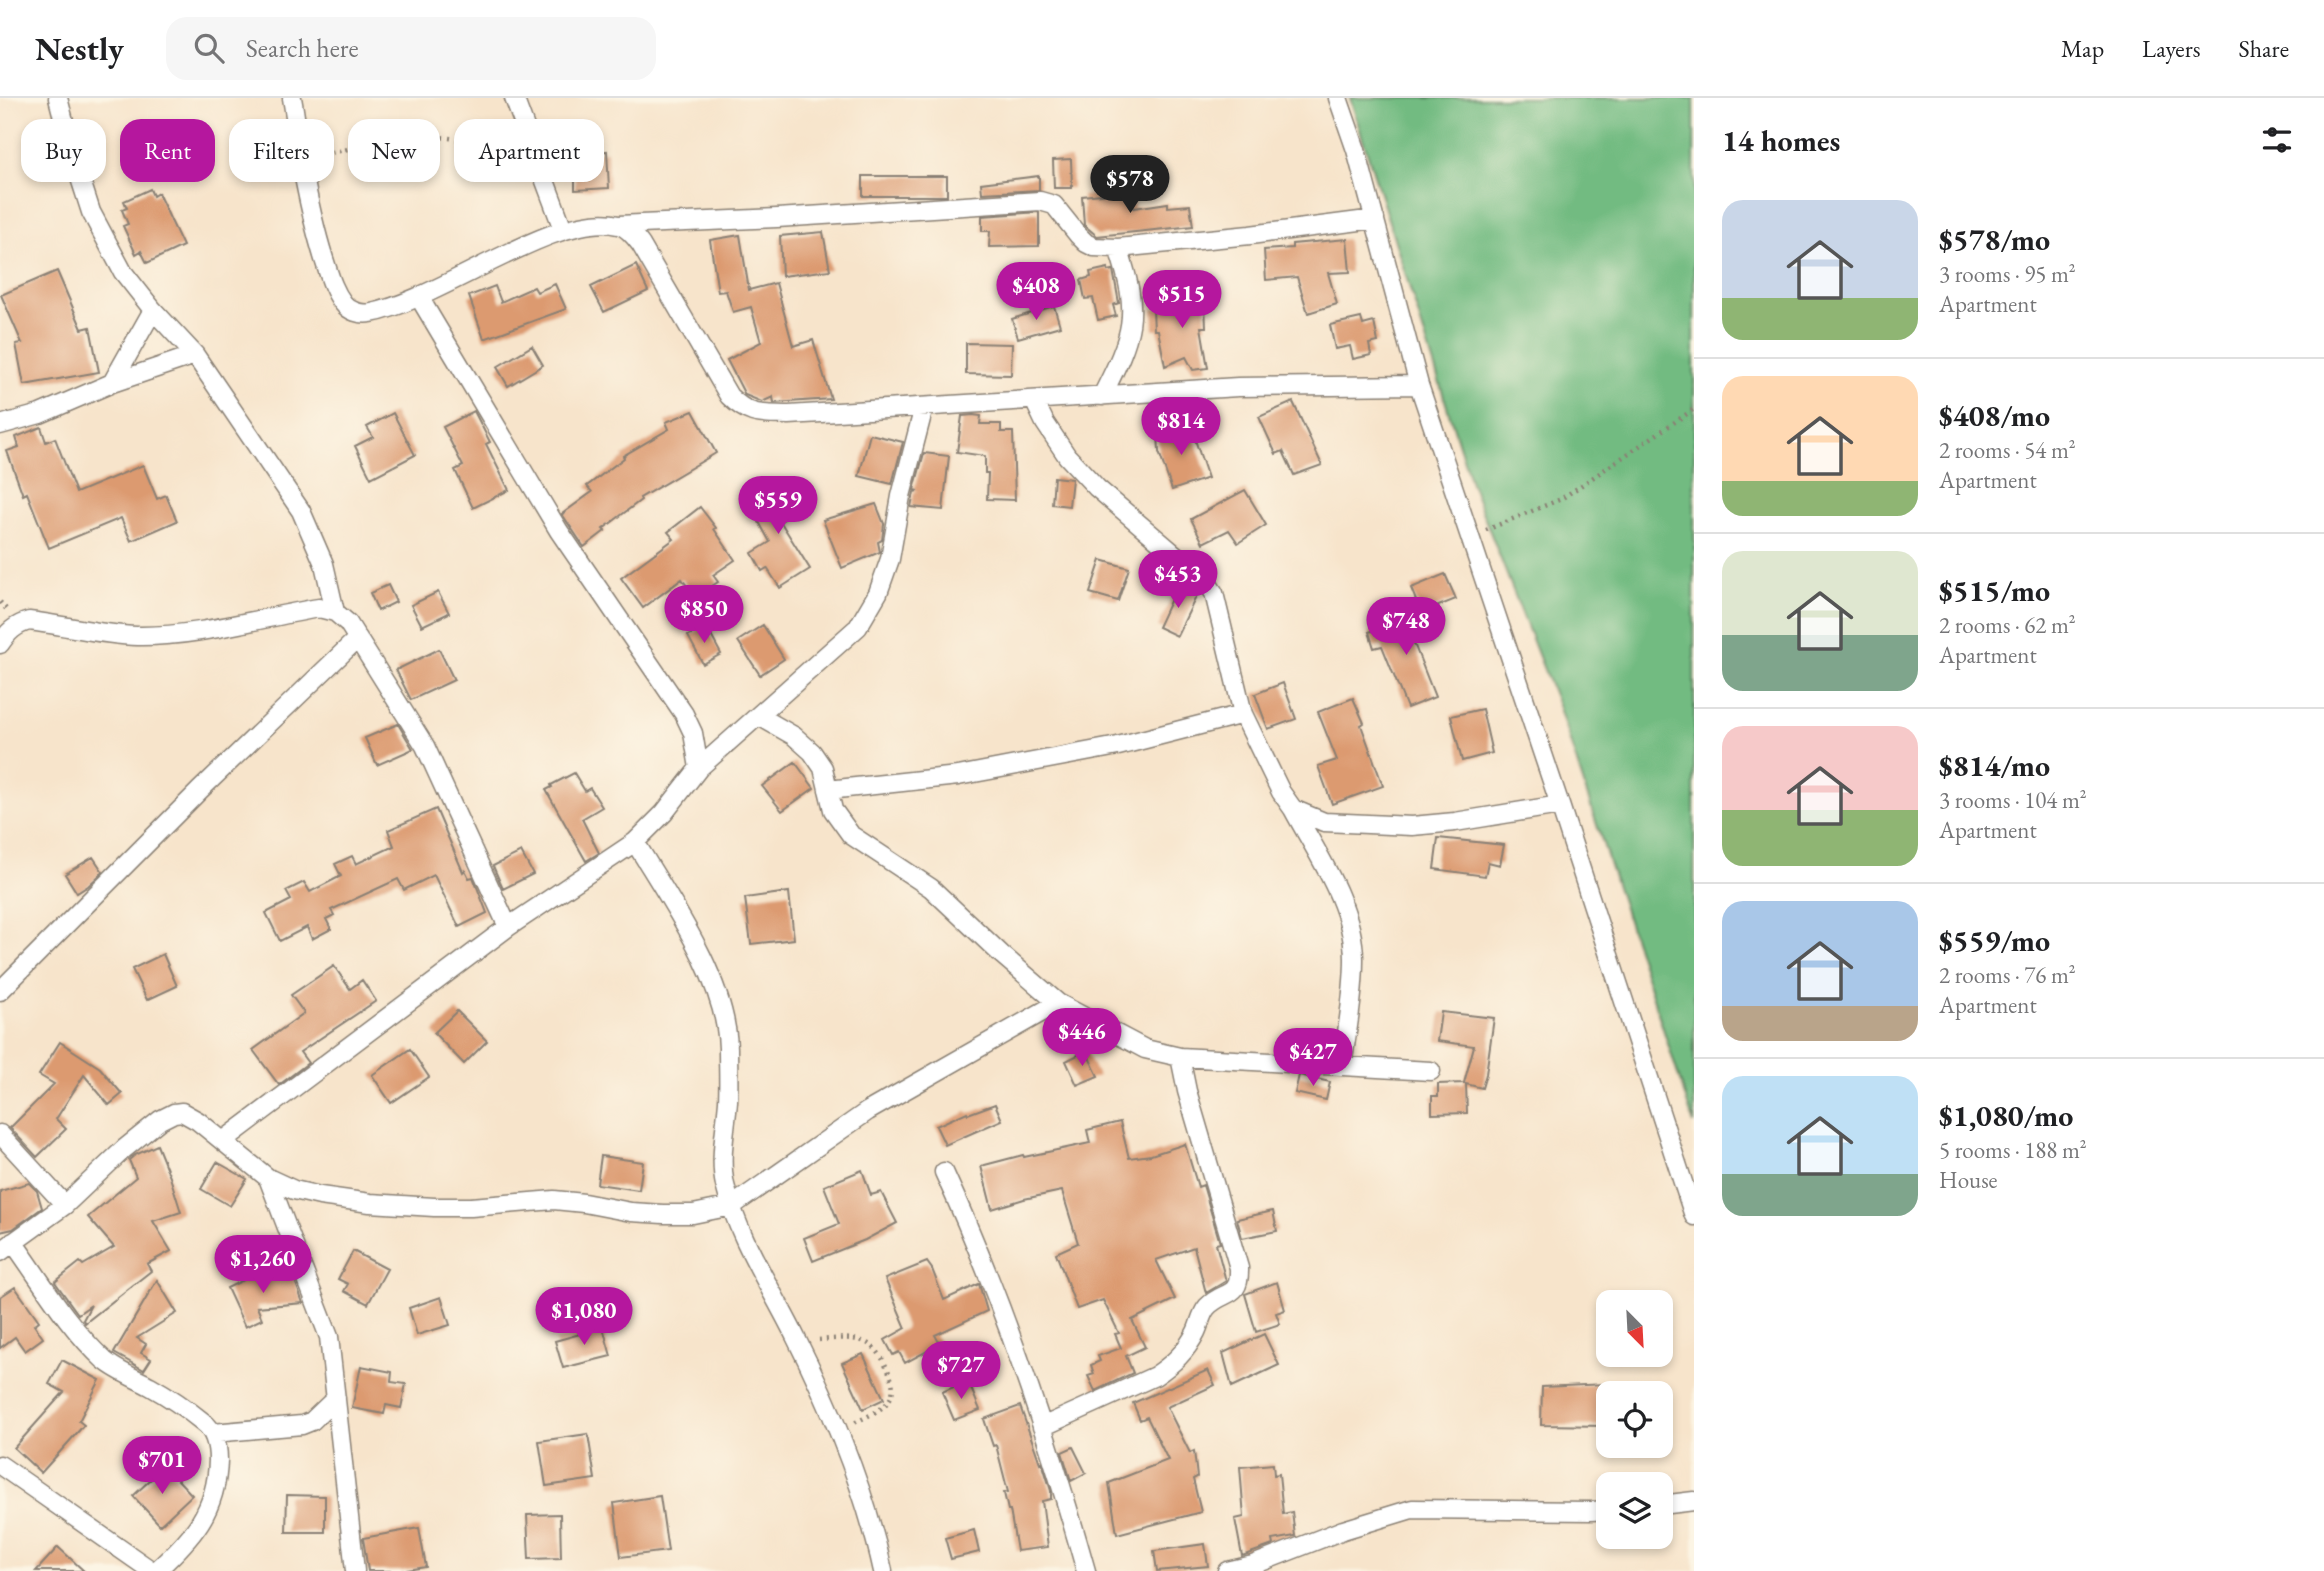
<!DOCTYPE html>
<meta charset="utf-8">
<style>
:root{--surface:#fff;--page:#f6f6f6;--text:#202124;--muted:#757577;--line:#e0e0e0;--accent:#b5179e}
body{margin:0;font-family:"EB Garamond",serif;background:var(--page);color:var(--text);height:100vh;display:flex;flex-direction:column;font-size:26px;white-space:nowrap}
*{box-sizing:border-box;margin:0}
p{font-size:23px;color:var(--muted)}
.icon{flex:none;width:38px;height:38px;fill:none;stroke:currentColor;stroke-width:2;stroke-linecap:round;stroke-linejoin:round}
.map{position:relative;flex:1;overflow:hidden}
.panel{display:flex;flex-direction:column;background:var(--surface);width:630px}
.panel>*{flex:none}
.guide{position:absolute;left:21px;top:21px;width:665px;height:63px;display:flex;gap:14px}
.needle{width:46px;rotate:156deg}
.fabs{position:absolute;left:1596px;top:1192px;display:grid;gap:14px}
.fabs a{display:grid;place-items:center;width:77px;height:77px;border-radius:14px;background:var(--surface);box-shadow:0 4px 10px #0003;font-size:35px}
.price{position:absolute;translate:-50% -60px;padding:0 16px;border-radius:24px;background:var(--accent);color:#fff;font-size:23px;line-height:46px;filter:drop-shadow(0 2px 4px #0008)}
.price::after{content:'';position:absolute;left:50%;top:42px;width:21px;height:16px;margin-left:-10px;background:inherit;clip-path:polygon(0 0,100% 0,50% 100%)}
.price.selected{background:#222;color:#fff}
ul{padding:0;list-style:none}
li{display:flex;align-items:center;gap:21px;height:175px;padding:0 28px}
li+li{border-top:2px solid var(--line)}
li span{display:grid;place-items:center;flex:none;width:196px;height:140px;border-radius:21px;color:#555}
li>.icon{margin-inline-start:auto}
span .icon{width:84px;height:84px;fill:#fffc;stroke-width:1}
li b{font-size:30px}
h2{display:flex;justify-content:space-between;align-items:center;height:84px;padding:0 28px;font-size:30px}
.tag{padding:0 24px;border-radius:21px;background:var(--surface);box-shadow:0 4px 10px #0003;font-size:24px;line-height:63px}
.tag.selected{background:var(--accent);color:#fff}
header{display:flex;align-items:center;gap:42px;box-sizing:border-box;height:98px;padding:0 35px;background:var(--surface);border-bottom:2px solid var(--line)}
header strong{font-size:33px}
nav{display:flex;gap:38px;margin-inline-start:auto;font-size:24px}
.search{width:490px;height:63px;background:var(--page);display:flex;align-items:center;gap:18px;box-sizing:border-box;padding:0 24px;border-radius:21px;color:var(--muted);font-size:26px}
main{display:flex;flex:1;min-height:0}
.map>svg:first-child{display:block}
.forest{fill:#72bb81;stroke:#476c4e;stroke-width:2}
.building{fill:#dc9a70}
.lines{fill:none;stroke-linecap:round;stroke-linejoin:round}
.minor-casing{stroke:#8a8074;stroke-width:21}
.path{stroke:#8a8074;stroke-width:4.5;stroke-dasharray:2 5;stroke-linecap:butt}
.minor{stroke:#fff;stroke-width:18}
</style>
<header>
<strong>Nestly</strong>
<div class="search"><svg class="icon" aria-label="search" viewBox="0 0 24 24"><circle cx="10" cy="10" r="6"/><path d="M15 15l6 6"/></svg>Search here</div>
<nav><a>Map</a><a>Layers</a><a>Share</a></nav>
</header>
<main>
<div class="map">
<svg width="1694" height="1473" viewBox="0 0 1694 1473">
<rect width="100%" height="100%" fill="#fcf5e5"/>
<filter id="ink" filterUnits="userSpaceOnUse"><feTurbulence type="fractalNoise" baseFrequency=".0143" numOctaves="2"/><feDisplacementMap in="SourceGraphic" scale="14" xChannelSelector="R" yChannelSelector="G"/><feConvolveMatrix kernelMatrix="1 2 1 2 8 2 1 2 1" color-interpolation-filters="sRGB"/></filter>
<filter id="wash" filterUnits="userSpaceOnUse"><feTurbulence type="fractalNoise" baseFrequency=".00686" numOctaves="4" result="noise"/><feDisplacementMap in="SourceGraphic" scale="28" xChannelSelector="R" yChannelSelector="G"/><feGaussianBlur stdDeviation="1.57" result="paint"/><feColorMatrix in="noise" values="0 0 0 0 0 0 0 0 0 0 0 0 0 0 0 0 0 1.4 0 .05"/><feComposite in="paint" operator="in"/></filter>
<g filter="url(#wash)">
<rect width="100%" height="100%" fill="#f7e4cb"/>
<!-- forest -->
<path class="forest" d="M 1350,0 L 1694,0 L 1694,1026 L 1559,610 L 1471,385 Z"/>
<g id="blocks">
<!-- building -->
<path class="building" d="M 607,53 L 609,90 L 575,92 L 575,57 Z
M 1071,61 L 1072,90 L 1054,90 L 1053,62 Z
M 863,78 L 947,78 L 947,98 L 863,98 Z
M 1039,78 L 1039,92 L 982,95 L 981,85 Z
M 150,91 L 153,98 L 158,95 L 183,148 L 147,165 L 141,153 L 136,156 L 123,128 L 128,126 L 122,112 L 127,110 L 124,103 Z
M 1132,93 L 1134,110 L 1168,105 L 1168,109 L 1190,107 L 1193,128 L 1097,138 L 1084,127 L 1082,98 Z
M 1039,114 L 1039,148 L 989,149 L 990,133 L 982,133 L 982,118 Z
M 823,134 L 830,172 L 782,178 L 780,138 Z
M 740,137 L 749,192 L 776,185 L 793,248 L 813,242 L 831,301 L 774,305 L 773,299 L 762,304 L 745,297 L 727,262 L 761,244 L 751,209 L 733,214 L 726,193 L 718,194 L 710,142 Z
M 1347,141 L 1350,174 L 1328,175 L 1337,206 L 1308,215 L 1297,179 L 1266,182 L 1264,152 L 1292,150 L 1292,146 Z
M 636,167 L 648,193 L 604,214 L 591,189 Z
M 1108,170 L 1108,173 L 1113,172 L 1119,205 L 1113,207 L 1116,218 L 1098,222 L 1093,200 L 1085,201 L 1081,182 L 1091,179 L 1090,174 Z
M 57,173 L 82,231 L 90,229 L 99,274 L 24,287 L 16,246 L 22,245 L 1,197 Z
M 555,186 L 566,211 L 484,241 L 469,198 L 495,188 L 501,204 L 534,189 L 537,194 Z
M 1162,198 L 1198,199 L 1198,208 L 1205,207 L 1206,229 L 1201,229 L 1208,270 L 1193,272 L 1186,259 L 1165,268 L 1158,232 L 1154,232 L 1153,211 L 1161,210 Z
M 1054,208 L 1060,228 L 1018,240 L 1012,221 Z
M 1361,220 L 1363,227 L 1374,224 L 1378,244 L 1369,246 L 1371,257 L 1353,261 L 1350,248 L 1335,251 L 1330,227 Z
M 966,245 L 1012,246 L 1011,277 L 966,276 Z
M 532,248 L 543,267 L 508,288 L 497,269 Z
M 1293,304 L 1322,367 L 1294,377 L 1283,353 L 1276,356 L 1259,319 Z
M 474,313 L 490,344 L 486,346 L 509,392 L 473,410 L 455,372 L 463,368 L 443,329 Z
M 693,313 L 716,355 L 640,400 L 641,402 L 603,431 L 605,433 L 584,449 L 562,416 L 592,394 L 587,388 L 624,360 L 623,358 L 669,331 L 666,324 Z
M 393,315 L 415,357 L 371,380 L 355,348 L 373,339 L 367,329 Z
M 973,317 L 981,318 L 980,326 L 1001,326 L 1001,334 L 1013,334 L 1015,402 L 987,401 L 988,375 L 985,375 L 985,358 L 957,354 L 962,318 Z
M 1189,324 L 1208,380 L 1172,392 L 1159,354 L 1158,335 Z
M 41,329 L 46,344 L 55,340 L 76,395 L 143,367 L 157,401 L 166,397 L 177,423 L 131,443 L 121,420 L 49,450 L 27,395 L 23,397 L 7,353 L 19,349 L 16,339 Z
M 870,336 L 903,344 L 892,386 L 859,378 Z
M 924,355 L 949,358 L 943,412 L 911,409 L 914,394 L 918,393 L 914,392 Z
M 1054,379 L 1072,381 L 1069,408 L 1052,406 Z
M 780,383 L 797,414 L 780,423 L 810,471 L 780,490 L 767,470 L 762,473 L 752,455 L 770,444 L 753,413 L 758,410 L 752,399 Z
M 1245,392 L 1266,427 L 1238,445 L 1229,432 L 1203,445 L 1191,421 Z
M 876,406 L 884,426 L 882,442 L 878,444 L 880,454 L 842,470 L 823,422 Z
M 700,409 L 716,430 L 714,431 L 735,462 L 713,477 L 718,484 L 695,499 L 682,481 L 643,510 L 621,480 L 674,441 L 668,434 Z
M 1101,462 L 1129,470 L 1118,503 L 1090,495 Z
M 1445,476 L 1456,501 L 1421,515 L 1411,490 Z
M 1178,486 L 1198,495 L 1177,538 L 1158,529 Z
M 388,487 L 396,504 L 378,513 L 370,495 Z
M 438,494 L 449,515 L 422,528 L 411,507 Z
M 1426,516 L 1433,537 L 1413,543 L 1435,599 L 1407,610 L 1382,548 L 1374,550 L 1369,534 Z
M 763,527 L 784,561 L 760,577 L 738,543 Z
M 706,528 L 721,556 L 703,566 L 688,538 Z
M 439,551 L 454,582 L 411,602 L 396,572 Z
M 1283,585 L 1296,621 L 1268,631 L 1255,596 Z
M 1353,600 L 1364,625 L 1361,627 L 1383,688 L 1332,706 L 1318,668 L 1337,662 L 1318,614 Z
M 1482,611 L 1492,655 L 1462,663 L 1451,618 Z
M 398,626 L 413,651 L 377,667 L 365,640 Z
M 795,664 L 814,690 L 782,713 L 762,688 Z
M 574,675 L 585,693 L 590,690 L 602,709 L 582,721 L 599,755 L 586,763 L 546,692 L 552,689 L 551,687 Z
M 436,711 L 463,774 L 465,772 L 469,780 L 473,779 L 487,815 L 459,829 L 434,777 L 404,792 L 398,781 L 331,812 L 334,817 L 326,821 L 331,831 L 312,841 L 307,829 L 280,843 L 266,815 L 291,802 L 286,793 L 304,784 L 310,794 L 341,778 L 335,766 L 352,758 L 356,766 L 394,748 L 388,732 Z
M 1438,740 L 1504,747 L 1500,767 L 1488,764 L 1485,778 L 1434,771 Z
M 521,754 L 533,776 L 503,791 L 493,768 Z
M 93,759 L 103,774 L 88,788 L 77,795 L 65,776 Z
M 789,794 L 794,841 L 751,846 L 745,800 Z
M 163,856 L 177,888 L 147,902 L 132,871 Z
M 334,868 L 350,891 L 362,882 L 376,903 L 300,954 L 308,965 L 279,987 L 253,952 L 304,915 L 291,897 Z
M 457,913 L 487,943 L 464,966 L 434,935 Z
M 1441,914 L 1494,920 L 1486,976 L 1482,990 L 1466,986 L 1467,1015 L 1432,1016 L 1432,998 L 1438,998 L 1438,986 L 1464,985 L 1474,948 L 1437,943 Z
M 60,944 L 100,970 L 122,996 L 109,1007 L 84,977 L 56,1021 L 66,1031 L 37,1059 L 10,1030 L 54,986 L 39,977 Z
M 410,951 L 429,979 L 391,1005 L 372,977 Z
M 1086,953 L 1098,978 L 1077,987 L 1066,963 Z
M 1299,977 L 1330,984 L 1326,1002 L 1295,995 Z
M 995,1006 L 1002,1022 L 945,1047 L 936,1028 L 967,1014 L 968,1016 Z
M 1120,1024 L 1129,1060 L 1151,1057 L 1185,1046 L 1198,1089 L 1203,1087 L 1220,1145 L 1216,1146 L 1226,1183 L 1206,1195 L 1194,1149 L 1156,1162 L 1175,1201 L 1132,1222 L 1145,1249 L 1126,1258 L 1133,1275 L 1095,1293 L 1088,1278 L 1094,1276 L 1091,1267 L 1100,1263 L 1098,1258 L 1121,1250 L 1115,1236 L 1119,1235 L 1103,1202 L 1077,1211 L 1056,1155 L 1078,1145 L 1062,1093 L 1024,1101 L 992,1111 L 981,1068 L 1023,1057 L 1024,1059 L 1090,1045 L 1087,1032 Z
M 157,1047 L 170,1079 L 181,1114 L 153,1123 L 171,1153 L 147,1166 L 151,1173 L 85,1225 L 83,1222 L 91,1207 L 78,1216 L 55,1184 L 80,1164 L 83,1167 L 114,1149 L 88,1119 L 136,1079 L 129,1062 L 135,1057 Z
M 601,1058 L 643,1064 L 639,1092 L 597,1086 Z
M 217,1064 L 247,1081 L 230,1108 L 201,1091 Z
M 862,1072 L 871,1097 L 881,1094 L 897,1125 L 865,1142 L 813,1163 L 804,1140 L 839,1126 L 824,1088 Z
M 29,1085 L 37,1093 L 42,1110 L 13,1131 L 0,1134 L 0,1093 Z
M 1273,1113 L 1277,1133 L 1242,1140 L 1237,1121 Z
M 353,1153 L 387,1171 L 368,1206 L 344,1193 L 348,1186 L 338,1181 Z
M 927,1164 L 932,1171 L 944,1202 L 979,1186 L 987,1213 L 935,1237 L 940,1246 L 905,1265 L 899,1254 L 893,1257 L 885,1242 L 906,1230 L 885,1181 Z
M 292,1175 L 303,1205 L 257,1209 L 262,1221 L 245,1229 L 227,1190 L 252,1178 Z
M 157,1182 L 177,1215 L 137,1240 L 146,1246 L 141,1255 L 151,1261 L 144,1272 L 114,1255 Z
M 1277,1184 L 1285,1212 L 1276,1215 L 1280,1226 L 1256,1234 L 1245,1196 Z
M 15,1189 L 39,1223 L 34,1227 L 43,1240 L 25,1253 L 15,1239 L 0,1250 L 0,1199 Z
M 441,1199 L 450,1227 L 417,1237 L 409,1210 Z
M 602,1226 L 611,1258 L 563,1270 L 555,1243 L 580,1236 L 579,1233 Z
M 1264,1236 L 1279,1267 L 1232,1289 L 1223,1255 Z
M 863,1256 L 884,1301 L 863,1311 L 842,1265 Z
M 62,1262 L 100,1282 L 79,1323 L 84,1327 L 41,1375 L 14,1350 L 64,1294 L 49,1286 Z
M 361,1268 L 392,1274 L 391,1284 L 406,1286 L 401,1310 L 386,1307 L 384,1316 L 352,1310 Z
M 1208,1272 L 1215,1287 L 1167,1309 L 1190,1355 L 1194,1353 L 1197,1379 L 1193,1381 L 1201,1414 L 1117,1436 L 1109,1385 L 1168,1362 L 1147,1319 L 1140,1322 L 1133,1305 Z
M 968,1283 L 980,1312 L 954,1322 L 942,1294 Z
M 1606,1286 L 1607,1328 L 1541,1327 L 1542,1289 Z
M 1020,1308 L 1040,1365 L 1042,1364 L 1051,1393 L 1051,1401 L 1042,1403 L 1048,1449 L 1017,1453 L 1010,1412 L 1008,1412 L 1004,1395 L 1008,1394 L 996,1347 L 993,1348 L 984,1321 Z
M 588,1336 L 595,1381 L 546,1388 L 539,1343 Z
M 1073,1349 L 1086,1375 L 1071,1383 L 1062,1354 Z
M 1273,1366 L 1274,1377 L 1279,1376 L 1283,1416 L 1292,1414 L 1295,1438 L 1272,1442 L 1273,1447 L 1242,1458 L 1235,1421 L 1244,1419 L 1240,1369 Z
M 165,1368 L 192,1397 L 160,1427 L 133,1398 Z
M 287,1397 L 325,1398 L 325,1434 L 286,1434 Z
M 660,1398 L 668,1453 L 621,1459 L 614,1405 Z
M 560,1416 L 561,1460 L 529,1461 L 527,1417 Z
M 419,1430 L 426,1469 L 401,1473 L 368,1473 L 363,1440 Z
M 974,1432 L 979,1454 L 951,1461 L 945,1440 Z
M 1205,1446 L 1208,1468 L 1157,1473 L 1154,1453 Z
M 58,1449 L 84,1473 L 36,1473 Z"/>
</g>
</g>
<g filter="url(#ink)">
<use href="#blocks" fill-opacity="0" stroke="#8a8074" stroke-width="2"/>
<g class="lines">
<!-- minor casing -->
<g class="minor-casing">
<path id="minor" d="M 58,0 L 73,58 L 91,114 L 123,174 L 153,212 L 195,257 L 301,413 L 324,466 L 335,514
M 292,0 C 296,21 298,42 301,63 C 307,96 314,129 324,161 C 329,176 333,192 343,205 C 349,213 360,217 371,215 C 437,203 559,111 618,127 C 628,129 635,139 641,147 L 729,298 C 750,319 761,316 789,317 L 1238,289 L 1419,287
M 514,0 L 563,131
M 1338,0 L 1356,52 L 1419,287 L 1560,707 L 1694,1118
M 618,127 L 777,120 L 1040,103 L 1054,107 L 1078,137 L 1086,145 L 1094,149 L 1118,150 L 1250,137 L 1375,121
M 419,199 L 559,433 L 684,616 L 693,635 L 699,670
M 112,285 L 153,212
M 1102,298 C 1133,236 1141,217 1118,150
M 1034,302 L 1045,325 L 1067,358 L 1097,390 L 1206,483 L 1214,495 L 1243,616 L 1281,694 L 1293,711 L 1324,724 L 1412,728 L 1455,724 L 1560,707
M 0,327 L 40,316 L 112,285 L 195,257
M 0,546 C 8,534 15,527 29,523 C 65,527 100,537 137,538 C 197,539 259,520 319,510 L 335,514 L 348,525 L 425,648 L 508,829
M 759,618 L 794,638 L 812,654 L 823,670 L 833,712 L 851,737 L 931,790 L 1001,856 L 1058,905 L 1145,951 L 1180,959 L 1431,973
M 828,692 L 958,678 L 1118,648 L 1243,616
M 1293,711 C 1317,756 1354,808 1354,861 C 1354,896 1347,933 1342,968
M 635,744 C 670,802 726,881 728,950 C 728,967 729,985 728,1003 C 726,1030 719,1060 725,1087 C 737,1138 773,1193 796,1240 C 832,1312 866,1395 883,1473
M 0,893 L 200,692 L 358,540
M 0,1036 L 65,1107
M 223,1043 L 508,829 L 635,744 L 664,715 L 699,670 L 858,529 L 878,495 L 890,461 L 901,398 L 924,309
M 944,1074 C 1003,1202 1048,1338 1086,1473
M 268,1080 L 329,1239 L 355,1473
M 13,1144 C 42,1184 68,1229 104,1262 C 117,1273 135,1280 150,1288 C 168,1298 187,1311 203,1324 C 215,1333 218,1347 218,1362 C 217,1413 192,1440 156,1473
M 0,1154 L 65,1107 L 124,1051 L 160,1022 L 174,1015 L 182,1014 L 198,1023 L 268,1080 L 294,1092 L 320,1098 L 370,1105 L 434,1109 L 471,1109 L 554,1102 L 584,1105 L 631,1114 L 663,1116 L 693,1116 L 732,1108 L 868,1013 L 1058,905
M 1042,1329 L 1155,1278 C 1173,1266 1186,1254 1196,1234 C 1200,1226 1201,1216 1207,1209 C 1224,1191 1240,1202 1239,1170 L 1187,993 L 1180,959
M 213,1335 L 302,1327 L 312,1323 L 336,1300
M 0,1367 L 152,1473
M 1661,1407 L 1694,1403
M 1227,1473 L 1253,1467 L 1343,1432 L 1412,1411 L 1591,1413 L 1608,1412"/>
</g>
<!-- path -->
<path class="path" d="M 318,58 C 368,47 418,30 469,44 C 486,49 503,59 519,67
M 1486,432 L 1561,401 L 1694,311
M 0,504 L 7,512
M 819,1242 C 834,1241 853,1238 867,1245 C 877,1250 883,1261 887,1270 C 904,1304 880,1312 854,1325"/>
<!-- minor -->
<use href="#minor" class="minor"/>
</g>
</g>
</svg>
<div class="fabs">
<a><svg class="needle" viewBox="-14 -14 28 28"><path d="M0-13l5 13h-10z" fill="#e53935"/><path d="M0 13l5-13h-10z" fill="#757577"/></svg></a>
<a><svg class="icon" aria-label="locate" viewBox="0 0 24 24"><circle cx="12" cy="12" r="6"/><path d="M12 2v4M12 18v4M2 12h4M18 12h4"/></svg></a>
<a><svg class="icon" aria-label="layers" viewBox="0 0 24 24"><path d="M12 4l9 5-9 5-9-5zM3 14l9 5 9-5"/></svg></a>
</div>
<b class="price selected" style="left:1130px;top:117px">$578</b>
<b class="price" style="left:1036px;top:224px">$408</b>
<b class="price" style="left:1182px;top:232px">$515</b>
<b class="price" style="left:1181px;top:359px">$814</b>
<b class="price" style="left:778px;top:438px">$559</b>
<b class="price" style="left:1178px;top:512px">$453</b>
<b class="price" style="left:704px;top:547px">$850</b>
<b class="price" style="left:1406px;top:559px">$748</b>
<b class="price" style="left:1082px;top:970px">$446</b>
<b class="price" style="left:1313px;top:990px">$427</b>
<b class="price" style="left:263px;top:1197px">$1,260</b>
<b class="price" style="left:584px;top:1249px">$1,080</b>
<b class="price" style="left:961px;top:1303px">$727</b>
<b class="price" style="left:162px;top:1398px">$701</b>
<div class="guide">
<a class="tag">Buy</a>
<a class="tag selected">Rent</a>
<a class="tag">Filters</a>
<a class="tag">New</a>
<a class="tag">Apartment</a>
</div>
</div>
<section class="panel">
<h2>14 homes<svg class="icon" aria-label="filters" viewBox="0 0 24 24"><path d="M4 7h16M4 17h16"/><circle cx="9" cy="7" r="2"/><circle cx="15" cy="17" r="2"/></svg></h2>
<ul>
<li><span style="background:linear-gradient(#c9d6e8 70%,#8fb573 0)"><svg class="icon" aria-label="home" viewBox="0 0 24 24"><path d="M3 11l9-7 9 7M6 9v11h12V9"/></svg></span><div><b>$578/mo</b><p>3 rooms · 95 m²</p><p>Apartment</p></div></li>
<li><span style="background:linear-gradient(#ffd9b3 75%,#8fb573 0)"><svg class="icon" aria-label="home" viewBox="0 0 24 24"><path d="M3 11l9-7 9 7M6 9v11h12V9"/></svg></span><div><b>$408/mo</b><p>2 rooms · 54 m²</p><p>Apartment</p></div></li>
<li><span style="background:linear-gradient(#dfe7d0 60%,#7fa58c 0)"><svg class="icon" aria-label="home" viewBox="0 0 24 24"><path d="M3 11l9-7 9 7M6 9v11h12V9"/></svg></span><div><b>$515/mo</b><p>2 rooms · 62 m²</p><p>Apartment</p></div></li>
<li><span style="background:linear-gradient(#f6c9c9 60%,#8fb573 0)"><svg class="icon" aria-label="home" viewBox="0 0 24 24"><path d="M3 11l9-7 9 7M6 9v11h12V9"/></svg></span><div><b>$814/mo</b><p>3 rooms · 104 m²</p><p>Apartment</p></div></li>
<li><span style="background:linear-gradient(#a9c7e8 75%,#b9a48a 0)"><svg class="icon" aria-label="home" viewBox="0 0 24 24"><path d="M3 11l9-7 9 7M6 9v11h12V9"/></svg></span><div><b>$559/mo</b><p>2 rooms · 76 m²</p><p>Apartment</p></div></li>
<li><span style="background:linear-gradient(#bfe0f5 70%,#7fa58c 0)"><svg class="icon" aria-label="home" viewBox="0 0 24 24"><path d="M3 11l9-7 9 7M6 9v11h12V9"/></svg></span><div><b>$1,080/mo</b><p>5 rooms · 188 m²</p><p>House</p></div></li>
</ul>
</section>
</main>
